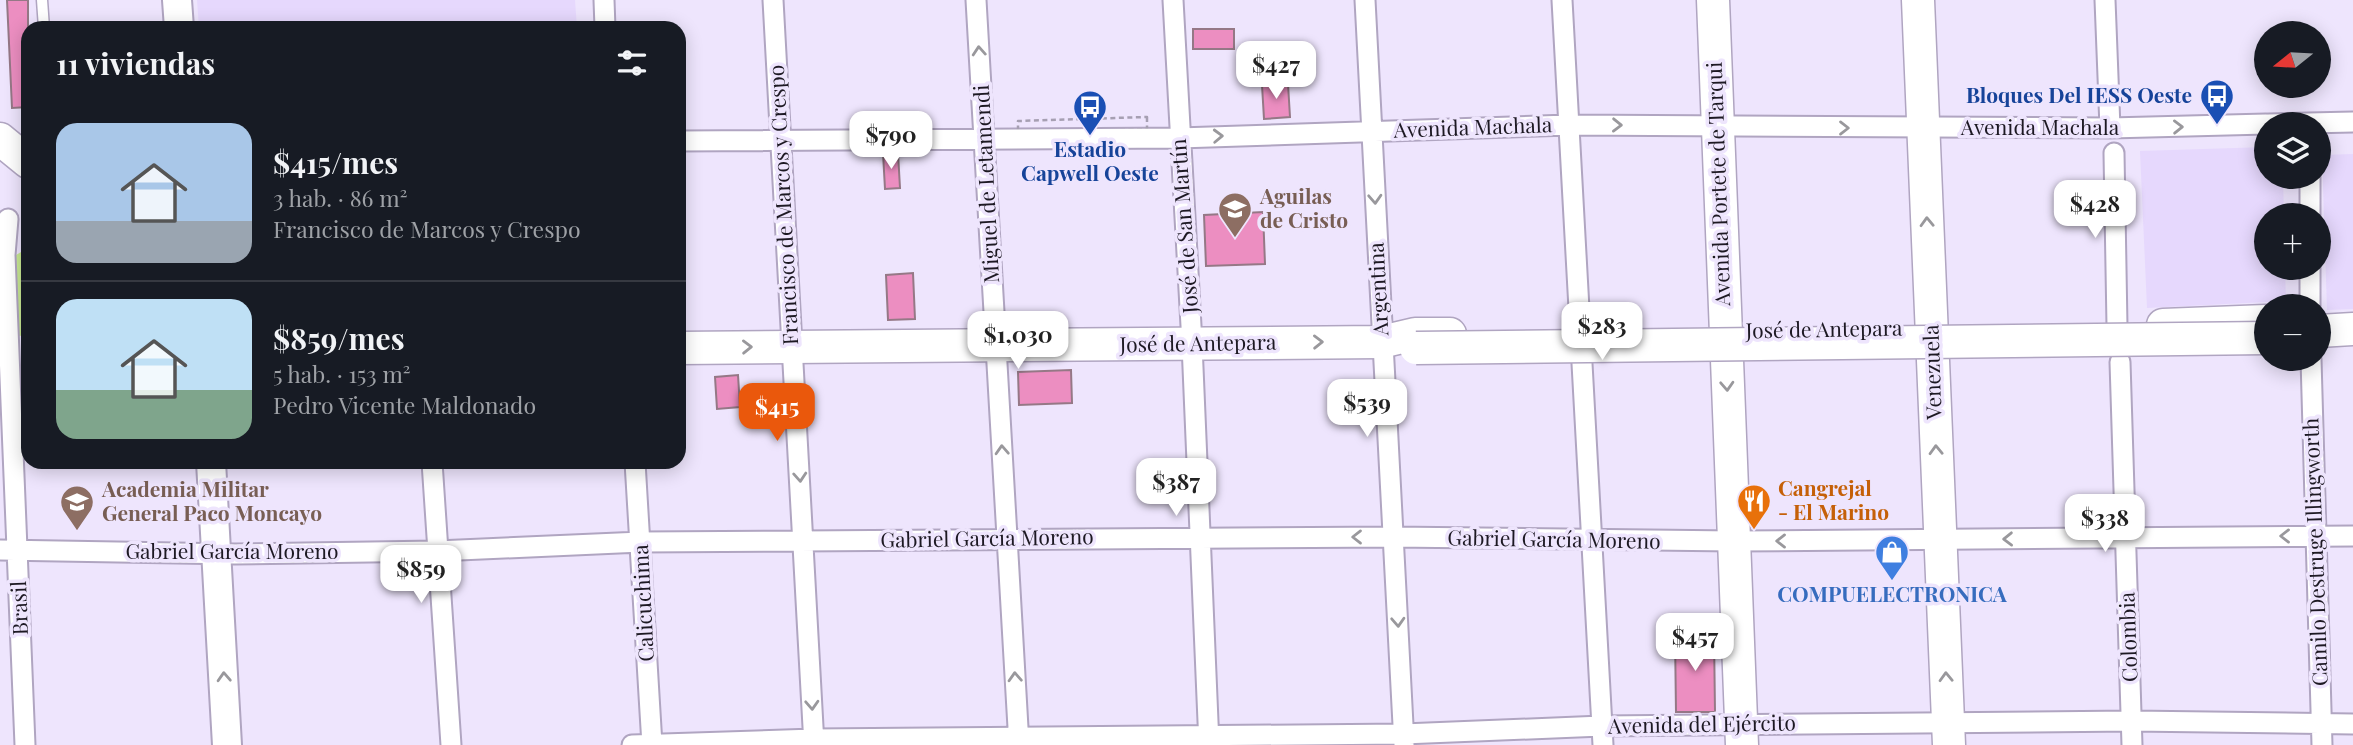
<!DOCTYPE html>
<html lang="es">
<meta charset="utf-8">
<style>
:root{--surface:#171b24;--page:#20242c;--text:#f1f3f6;--muted:#9ea1a6;--line:#363941;--accent:#ea580c}
body{margin:0;font-family:"Playfair Display",serif;background:var(--page);color:var(--text);height:100vh;display:flex;flex-direction:column;font-size:26px;white-space:nowrap}
*{box-sizing:border-box;margin:0}
p{font-size:23px;color:var(--muted)}
.icon{flex:none;width:38px;height:38px;fill:none;stroke:currentColor;stroke-width:2;stroke-linecap:round;stroke-linejoin:round}
.map{position:relative;flex:1;overflow:hidden}
.details{position:absolute;left:21px;top:21px;width:665px;height:448px;display:flex;flex-direction:column;background:var(--surface);border-radius:21px;box-shadow:0 4px 18px #0003}
.details>*{flex:none}
.needle{width:46px;rotate:252deg}
.fabs{position:absolute;left:2254px;top:21px;display:grid;gap:14px}
.fabs a{display:grid;place-items:center;width:77px;height:77px;border-radius:50%;background:var(--surface);box-shadow:0 4px 18px #0003;font-size:35px}
.price{position:absolute;translate:-50% -60px;padding:0 16px;border-radius:14px;background:#fff;color:#222;font-size:23px;line-height:46px;filter:drop-shadow(0 2px 4px #0008)}
.price::after{content:'';position:absolute;left:50%;top:42px;width:21px;height:16px;margin-left:-10px;background:inherit;clip-path:polygon(0 0,100% 0,50% 100%)}
.price.selected{background:var(--accent);color:#fff}
ul{padding:0;list-style:none}
li{display:flex;align-items:center;gap:21px;height:175px;padding:0 35px}
li+li{border-top:2px solid var(--line)}
li span{display:grid;place-items:center;flex:none;width:196px;height:140px;border-radius:21px;color:#555}
li>.icon{margin-inline-start:auto}
span .icon{width:84px;height:84px;fill:#fffc;stroke-width:1}
li b{font-size:30px}
h2{display:flex;justify-content:space-between;align-items:center;height:84px;padding:0 35px;font-size:30px}
.map>svg:first-child{display:block}
.built{fill:#e6d8fd}
.grass{fill:url(#grass-tufts)}
.building{fill:#ec8ec1;stroke:#957886;stroke-width:2}
.lines{fill:none;stroke-linecap:round;stroke-linejoin:round}
.lane-casing{stroke:#b0a5c1;stroke-width:13}
.street-casing{stroke:#b0a5c1;stroke-width:23}
.secondary-casing{stroke:#b0a5c1;stroke-width:32}
.primary-casing{stroke:#b0a5c1;stroke-width:35}
.path{stroke:#a69fb2;stroke-width:2.5;stroke-dasharray:5 3.5;stroke-linecap:butt}
.lane{stroke:#fff;stroke-width:10}
.street{stroke:#fff;stroke-width:19}
.secondary{stroke:#fff;stroke-width:28}
.primary{stroke:#fff;stroke-width:32}
.primary-bridge-casing{stroke:#b0a5c1;stroke-width:35;stroke-linecap:butt}
.primary-bridge{stroke:#fff;stroke-width:32}
.oneway{stroke:#99989c}
.labels{text-anchor:middle;stroke-width:7;stroke-linejoin:round;paint-order:stroke}
.transit-label{font-size:21px;font-weight:bold;fill:#164399;stroke:#eee5fd;text-anchor:end}
.street-label{font-size:21px;fill:#1d1923;stroke:#eee5fd}
.education-label{font-size:21px;font-weight:bold;fill:#785e54;stroke:#eee5fd;text-anchor:start}
.food-label{font-size:21px;font-weight:bold;fill:#c56008;stroke:#eee5fd;text-anchor:start}
.shop-label{font-size:21px;font-weight:bold;fill:#366cbe;stroke:#eee5fd}
</style>
<div class="map">
<svg width="2353" height="745" viewBox="0 0 2353 745">
<defs>
<pattern id="grass-tufts" width="24" height="20" patternUnits="userSpaceOnUse" patternTransform="scale(1.75)"><rect width="24" height="20" fill="#c9ea93"/><path d="M3 7l-1-3M5 7V3M7 7l1-3M15 17l-1-3M17 17v-4M19 17l1-3" fill="none" stroke="#acc87e"/></pattern>
</defs>
<rect width="100%" height="100%" fill="#eee5fd"/>
<!-- built -->
<path class="built" d="M 197,0 L 575,0 L 577,28 L 199,28 Z
M 2266,147 L 2266,177 L 2283,177 L 2284,215 L 2266,215 L 2266,268 L 2285,268 L 2286,301 L 2147,308 L 2140,151 Z
M 2353,154 L 2353,309 L 2327,310 L 2322,155 Z"/>
<!-- grass -->
<path class="grass" d="M 28,248 L 28,335 L 18,336 L 16,255 Z"/>
<!-- building -->
<path class="building" d="M 7,0 L 28,0 L 28,107 L 12,108 Z
M 1193,29 L 1234,29 L 1234,49 L 1193,49 Z
M 1288,84 L 1290,117 L 1264,119 L 1262,85 Z
M 883,153 L 898,153 L 900,188 L 885,189 Z
M 1263,212 L 1265,264 L 1206,266 L 1204,215 Z
M 913,273 L 915,319 L 888,320 L 886,275 Z
M 1071,370 L 1072,403 L 1019,405 L 1018,372 Z
M 738,375 L 740,407 L 717,409 L 715,377 Z
M 1675,635 L 1714,635 L 1715,712 L 1676,712 Z"/>
<g class="lines">
<!-- lane casing -->
<g class="lane-casing">
<path id="lane" d="M 42,0 L 44,28"/>
</g>
<!-- street casing -->
<g class="street-casing">
<path id="street" d="M 604,0 L 605,28
M 773,0 L 814,745
M 976,0 L 1019,745
M 1173,0 L 1192,344 L 1209,745
M 1365,0 L 1404,744
M 1562,0 L 1603,745
M 2105,0 L 2110,128
M 2269,124 L 2353,122
M 679,141 L 1179,138 L 1569,125 L 2110,128 L 2266,124
M 2114,153 L 2117,326
M 2310,215 L 2310,177
M 8,219 L 5,255 L 25,745
M 2310,306 L 2310,268
M 2311,359 L 2322,745
M 2120,362 L 2132,745
M 432,462 L 451,745
M 635,462 L 652,745
M 0,550 L 235,554 L 437,551 L 641,542 L 1393,537 L 1734,541 L 2353,536
M 632,745 L 814,739 L 1403,734 L 1602,726 L 2132,721 L 2353,724"/>
</g>
<!-- secondary casing -->
<g class="secondary-casing">
<path id="secondary" d="M 177,0 L 179,28
M 211,462 L 227,745"/>
</g>
<!-- primary casing -->
<g class="primary-casing">
<path id="primary" d="M 1713,0 L 1742,745
M 1918,0 L 1949,745
M 0,139 L 28,162
M 2163,325 L 2266,321
M 2319,331 L 2353,329
M 679,348 L 1381,342 L 1415,334 L 1450,334"/>
</g>
<!-- path -->
<path class="path" d="M 1147,117 L 1147,129 L 1018,134 L 1018,121 Z"/>
<!-- lane -->
<use href="#lane" class="lane"/>
<!-- street -->
<use href="#street" class="street"/>
<!-- secondary -->
<use href="#secondary" class="secondary"/>
<!-- primary -->
<use href="#primary" class="primary"/>
<!-- primary-bridge casing -->
<g class="primary-bridge-casing">
<path id="primary-bridge" d="M 1416,348 L 2266,338"/>
</g>
<!-- primary-bridge -->
<use href="#primary-bridge" class="primary-bridge"/>
</g>
<!-- one-way arrows -->
<defs><path id="oneway-chevron" d="M-2-3.5L2.5 0L-2 3.5" fill="none" stroke-width="1.6" stroke-linecap="round" stroke-linejoin="round" transform="scale(1.75)"/></defs>
<g class="oneway">
<use href="#oneway-chevron" transform="translate(979 51) rotate(-94)"/>
<use href="#oneway-chevron" transform="translate(1617 125) rotate(1)"/>
<use href="#oneway-chevron" transform="translate(2178 127) rotate(-1)"/>
<use href="#oneway-chevron" transform="translate(1844 128)"/>
<use href="#oneway-chevron" transform="translate(1218 136) rotate(-2)"/>
<use href="#oneway-chevron" transform="translate(1375 199) rotate(87)"/>
<use href="#oneway-chevron" transform="translate(1927 222) rotate(-92)"/>
<use href="#oneway-chevron" transform="translate(1318 342) rotate(-1)"/>
<use href="#oneway-chevron" transform="translate(747 347) rotate(-1)"/>
<use href="#oneway-chevron" transform="translate(1727 386) rotate(87)"/>
<use href="#oneway-chevron" transform="translate(1002 450) rotate(-93)"/>
<use href="#oneway-chevron" transform="translate(1936 450) rotate(-92)"/>
<use href="#oneway-chevron" transform="translate(800 477) rotate(86)"/>
<use href="#oneway-chevron" transform="translate(2285 536) rotate(180)"/>
<use href="#oneway-chevron" transform="translate(1357 537) rotate(180)"/>
<use href="#oneway-chevron" transform="translate(2008 539) rotate(179)"/>
<use href="#oneway-chevron" transform="translate(1781 541) rotate(180)"/>
<use href="#oneway-chevron" transform="translate(1398 622) rotate(87)"/>
<use href="#oneway-chevron" transform="translate(224 677) rotate(-93)"/>
<use href="#oneway-chevron" transform="translate(1015 677) rotate(-93)"/>
<use href="#oneway-chevron" transform="translate(1946 677) rotate(-92)"/>
<use href="#oneway-chevron" transform="translate(812 705) rotate(87)"/>
</g>
<!-- icons -->
<defs>
<g id="bus-pin" transform="scale(1.75)"><path d="M0 17L-7.5 6A9.5 9.5 0 1 1 7.5 6Z" fill="#1a4fb4" stroke="#eee5fd"/><path d="M-5-6H5V4H4V6H2V4H-2V6H-4V4H-5ZM-3.5-4V0h7V-4ZM-3.5 1.2v1.5H-2V1.2ZM2 1.2v1.5H3.5V1.2Z" fill="#fff"/></g>
<g id="school-pin" transform="scale(1.75)"><path d="M0 17L-7.5 6A9.5 9.5 0 1 1 7.5 6Z" fill="#8d6e63" stroke="#eee5fd"/><path d="M0-5L7-2L0 1L-7-2ZM-4 1L0 2.5L4 1V4Q0 6-4 4Z" fill="#fff"/></g>
<g id="restaurant-pin" transform="scale(1.75)"><path d="M0 17L-7.5 6A9.5 9.5 0 1 1 7.5 6Z" fill="#e8710a" stroke="#eee5fd"/><path d="M-5-6h1v4h1v-4h1v4h1v-4h1v5L-1.5 .5V6h-2V.5L-5-1ZM5-6V6H3V1.5H1.5Q1.5-4 5-6Z" fill="#fff"/></g>
<g id="shop-pin" transform="scale(1.75)"><path d="M0 17L-7.5 6A9.5 9.5 0 1 1 7.5 6Z" fill="#3f7fe0" stroke="#eee5fd"/><path d="M-5-2.5h2.3a2.7 3.5 0 0 1 5.4 0H5L5.5 6h-11ZM-1.5-2.5h3a1.5 2.3 0 0 0-3 0Z" fill="#fff"/></g>
</defs>
<g fill-rule="evenodd">
<use href="#bus-pin" x="2217" y="96"/>
<use href="#bus-pin" x="1090" y="107"/>
<use href="#school-pin" x="1235" y="209"/>
<use href="#restaurant-pin" x="1754" y="501"/>
<use href="#school-pin" x="77" y="502"/>
<use href="#shop-pin" x="1892" y="552"/>
</g>
<g class="labels">
<!-- transit labels -->
<g class="transit-label">
<text x="2192" y="103">Bloques Del IESS Oeste</text>
<text x="1090" y="157" text-anchor="middle">Estadio<tspan x="1090" dy="24">Capwell Oeste</tspan></text>
</g>
<!-- street labels -->
<g class="street-label">
<text transform="translate(1473 128) rotate(-2)" y="7">Avenida Machala</text>
<text x="2040" y="135">Avenida Machala</text>
<text transform="translate(987 184) rotate(-93)" y="7">Miguel de Letamendi</text>
<text transform="translate(1719 184) rotate(-92)" y="7">Avenida Portete de Tarqui</text>
<text transform="translate(784 205) rotate(-93)" y="7">Francisco de Marcos y Crespo</text>
<text transform="translate(1185 226) rotate(-94)" y="7">José de San Martín</text>
<text transform="translate(1379 289) rotate(-93)" y="7">Argentina</text>
<text transform="translate(1824 330) rotate(-1)" y="7">José de Antepara</text>
<text transform="translate(1198 344) rotate(-1)" y="7">José de Antepara</text>
<text transform="translate(1933 372) rotate(-92)" y="7">Venezuela</text>
<text transform="translate(987 539) rotate(-1)" y="7">Gabriel García Moreno</text>
<text transform="translate(1554 540) rotate(1)" y="7">Gabriel García Moreno</text>
<text x="232" y="559">Gabriel García Moreno</text>
<text transform="translate(2316 552) rotate(-92)" y="7">Camilo Destruge Illingworth</text>
<text transform="translate(644 603) rotate(-93)" y="7">Calicuchima</text>
<text transform="translate(20 608) rotate(-92)" y="7">Brasil</text>
<text transform="translate(2129 637) rotate(-92)" y="7">Colombia</text>
<text transform="translate(1702 725) rotate(-1)" y="7">Avenida del Ejército</text>
</g>
<!-- education labels -->
<g class="education-label">
<text x="1260" y="204">Aguilas<tspan x="1260" dy="24">de Cristo</tspan></text>
<text x="102" y="497">Academia Militar<tspan x="102" dy="24">General Paco Moncayo</tspan></text>
</g>
<!-- food labels -->
<g class="food-label">
<text x="1778" y="496">Cangrejal<tspan x="1778" dy="24">- El Marino</tspan></text>
</g>
<!-- shop labels -->
<g class="shop-label">
<text x="1892" y="602">COMPUELECTRONICA</text>
</g>
</g>
</svg>
<div class="fabs">
<a><svg class="needle" viewBox="-14 -14 28 28"><path d="M0-13l5 13h-10z" fill="#e53935"/><path d="M0 13l5-13h-10z" fill="#9ea1a6"/></svg></a>
<a><svg class="icon" aria-label="layers" viewBox="0 0 24 24"><path d="M12 4l9 5-9 5-9-5zM3 14l9 5 9-5"/></svg></a>
<a>+</a>
<a>−</a>
</div>
<b class="price" style="left:1276px;top:101px">$427</b>
<b class="price" style="left:891px;top:171px">$790</b>
<b class="price" style="left:2095px;top:240px">$428</b>
<b class="price" style="left:1602px;top:362px">$283</b>
<b class="price" style="left:1018px;top:371px">$1,030</b>
<b class="price" style="left:1367px;top:439px">$539</b>
<b class="price selected" style="left:777px;top:443px">$415</b>
<b class="price" style="left:1176px;top:518px">$387</b>
<b class="price" style="left:2105px;top:554px">$338</b>
<b class="price" style="left:421px;top:605px">$859</b>
<b class="price" style="left:1695px;top:673px">$457</b>
<section class="details">
<h2>11 viviendas<svg class="icon" aria-label="filters" viewBox="0 0 24 24"><path d="M4 7h16M4 17h16"/><circle cx="9" cy="7" r="2"/><circle cx="15" cy="17" r="2"/></svg></h2>
<ul>
<li><span style="background:linear-gradient(#a9c7e8 70%,#9aa5b1 0)"><svg class="icon" aria-label="home" viewBox="0 0 24 24"><path d="M3 11l9-7 9 7M6 9v11h12V9"/></svg></span><div><b>$415/mes</b><p>3 hab. · 86 m²</p><p>Francisco de Marcos y Crespo</p></div></li>
<li><span style="background:linear-gradient(#bfe0f5 65%,#7fa58c 0)"><svg class="icon" aria-label="home" viewBox="0 0 24 24"><path d="M3 11l9-7 9 7M6 9v11h12V9"/></svg></span><div><b>$859/mes</b><p>5 hab. · 153 m²</p><p>Pedro Vicente Maldonado</p></div></li>
</ul>
</section>
</div>
